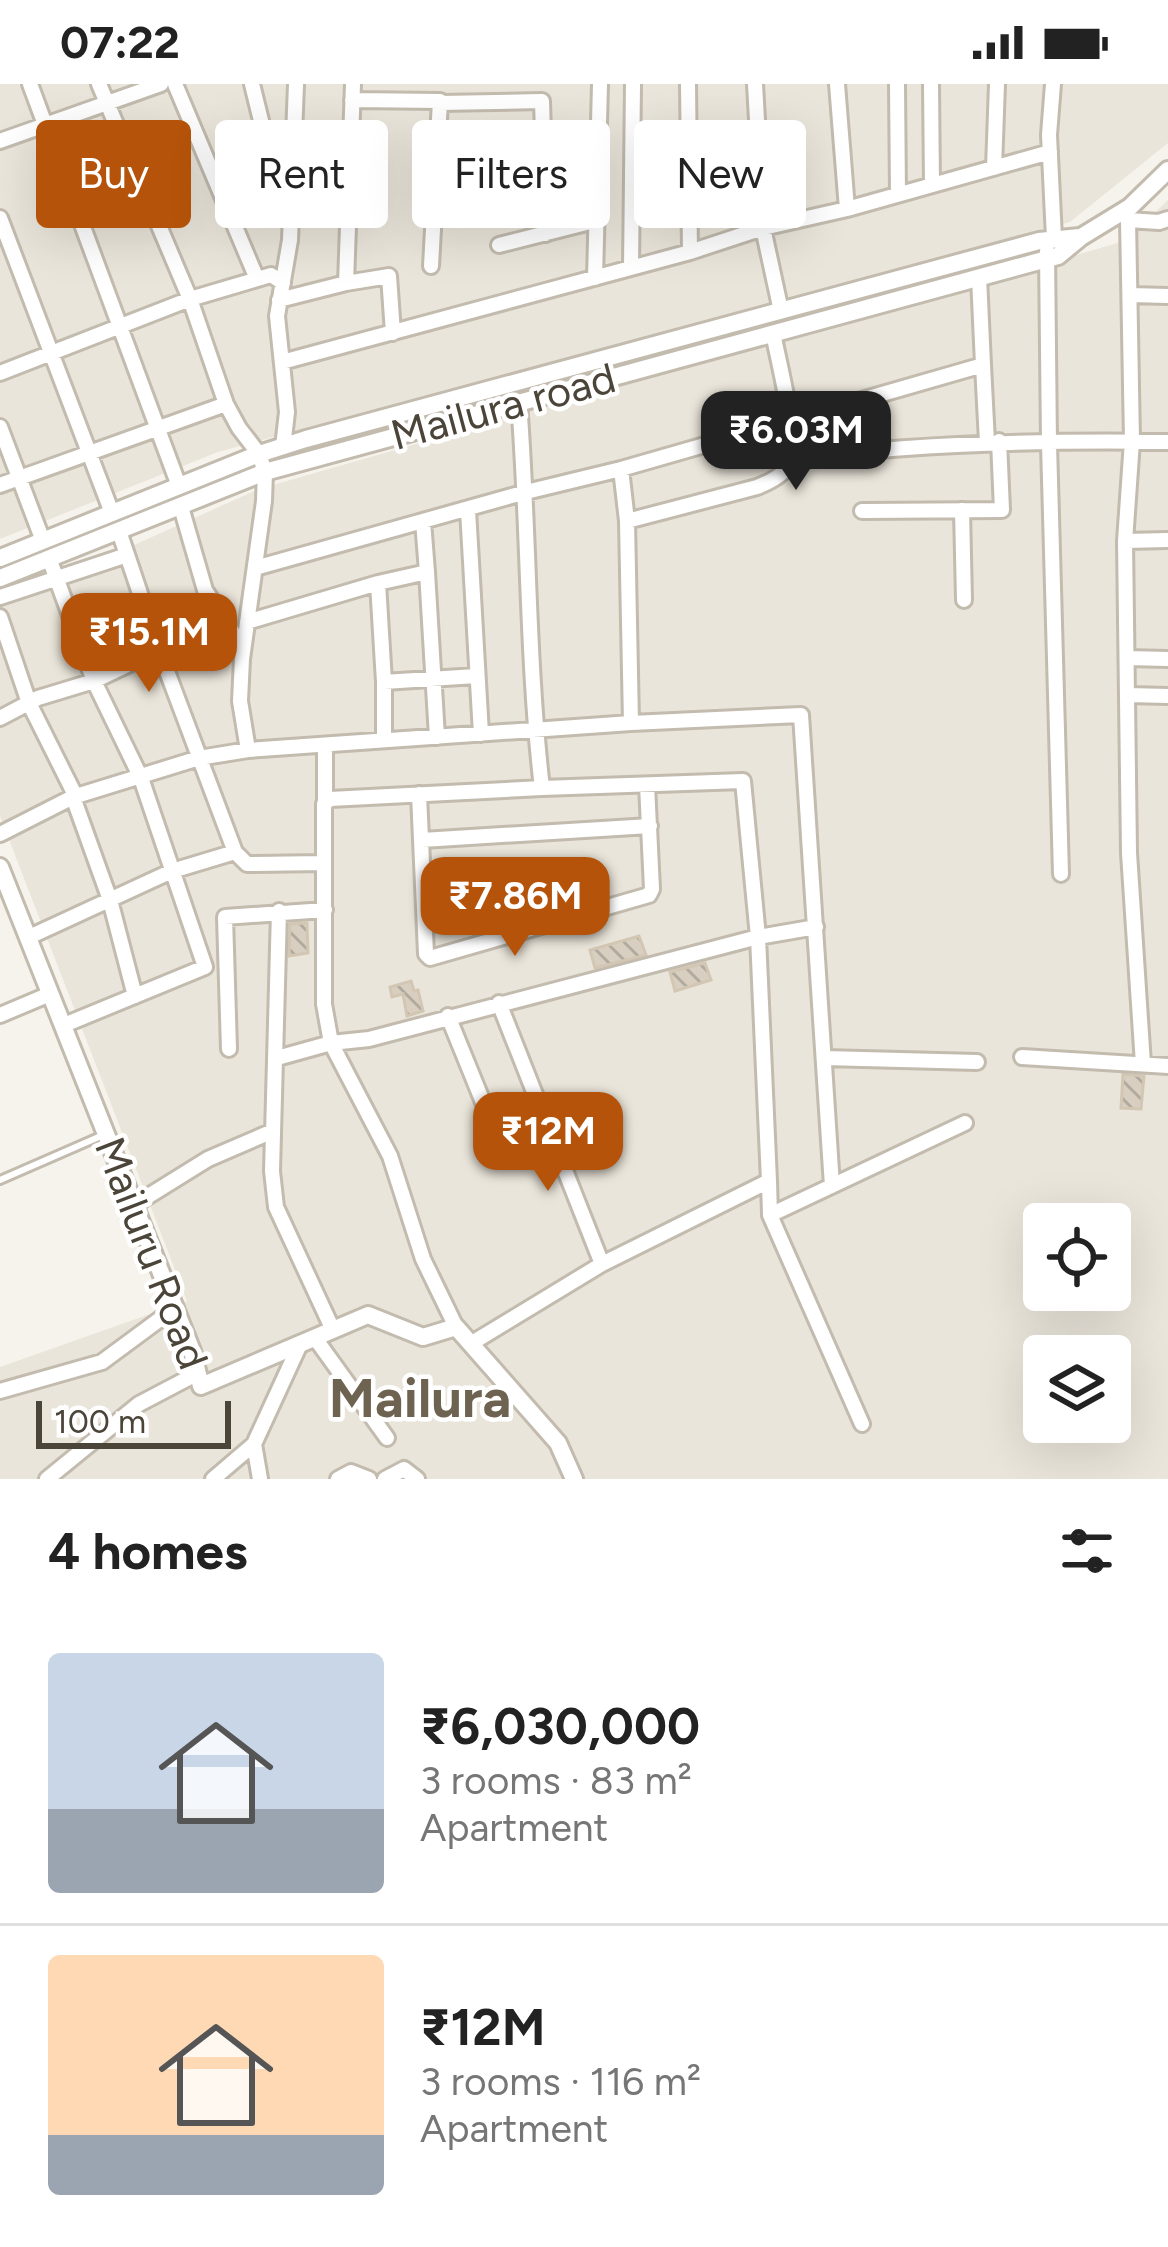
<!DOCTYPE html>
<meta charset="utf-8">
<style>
:root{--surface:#fff;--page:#f6f6f6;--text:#222;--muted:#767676;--line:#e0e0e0;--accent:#b45309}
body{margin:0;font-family:Figtree,sans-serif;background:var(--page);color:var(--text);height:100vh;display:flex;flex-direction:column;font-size:45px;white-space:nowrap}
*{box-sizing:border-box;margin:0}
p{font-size:39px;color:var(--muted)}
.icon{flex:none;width:66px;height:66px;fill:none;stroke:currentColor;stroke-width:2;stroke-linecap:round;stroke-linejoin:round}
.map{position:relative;height:1395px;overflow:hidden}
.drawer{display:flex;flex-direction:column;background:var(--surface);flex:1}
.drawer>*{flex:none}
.top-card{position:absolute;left:36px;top:36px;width:1098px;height:108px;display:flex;gap:24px}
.controls{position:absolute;left:1023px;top:1119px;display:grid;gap:24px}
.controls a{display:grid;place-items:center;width:108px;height:108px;border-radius:12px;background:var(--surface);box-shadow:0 12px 48px #0002;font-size:60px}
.scale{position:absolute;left:36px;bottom:30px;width:195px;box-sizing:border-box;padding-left:12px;border:6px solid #4b4439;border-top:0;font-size:33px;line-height:42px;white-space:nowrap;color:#4b4439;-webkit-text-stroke:9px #fff;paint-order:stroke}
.price{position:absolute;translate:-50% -102px;padding:0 27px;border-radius:24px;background:var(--accent);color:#fff;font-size:39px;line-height:78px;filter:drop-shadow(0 3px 6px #0008)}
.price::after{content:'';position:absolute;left:50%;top:72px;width:36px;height:27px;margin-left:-18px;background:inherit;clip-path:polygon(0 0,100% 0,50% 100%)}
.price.on{background:#222;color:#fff}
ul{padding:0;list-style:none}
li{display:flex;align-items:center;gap:36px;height:300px;padding:0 48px}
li+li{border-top:3px solid var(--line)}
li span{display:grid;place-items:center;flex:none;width:336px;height:240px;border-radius:12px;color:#555}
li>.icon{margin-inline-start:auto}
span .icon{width:144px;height:144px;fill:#fffc;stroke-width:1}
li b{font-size:51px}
h2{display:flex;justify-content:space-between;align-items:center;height:144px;padding:0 48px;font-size:51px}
.pill{padding:0 42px;border-radius:12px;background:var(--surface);box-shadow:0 12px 48px #0002;font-size:42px;line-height:108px}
.pill.on{background:var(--accent);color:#fff}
.status{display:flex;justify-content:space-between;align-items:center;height:84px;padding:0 60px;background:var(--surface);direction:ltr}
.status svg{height:33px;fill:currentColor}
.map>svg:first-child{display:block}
.residential{fill:#eae5da;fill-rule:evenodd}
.building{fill:url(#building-back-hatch);stroke:#d3c7b4;stroke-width:3}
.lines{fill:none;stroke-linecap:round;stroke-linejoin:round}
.service-casing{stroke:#c2bbae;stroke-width:12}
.minor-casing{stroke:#c2bbae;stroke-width:20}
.tertiary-casing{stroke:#c2bbae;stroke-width:22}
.service{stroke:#fff;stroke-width:6}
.minor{stroke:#fff;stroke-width:14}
.tertiary{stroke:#fff;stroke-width:16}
.labels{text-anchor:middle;stroke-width:9;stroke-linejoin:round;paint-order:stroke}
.street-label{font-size:42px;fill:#4b4439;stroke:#fff}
.district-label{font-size:54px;font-weight:bold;fill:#6e6250;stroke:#fff}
</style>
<div class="status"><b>07:22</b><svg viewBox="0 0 49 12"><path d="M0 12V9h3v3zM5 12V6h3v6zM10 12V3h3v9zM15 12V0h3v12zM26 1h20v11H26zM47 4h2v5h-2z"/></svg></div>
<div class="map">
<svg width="1168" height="1395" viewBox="0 0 1168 1395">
<defs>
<pattern id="building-back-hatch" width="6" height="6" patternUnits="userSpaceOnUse" patternTransform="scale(3)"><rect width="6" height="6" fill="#d8cfc1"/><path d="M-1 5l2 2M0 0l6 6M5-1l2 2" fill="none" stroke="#b1aa9e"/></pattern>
</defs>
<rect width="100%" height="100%" fill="#f6f3ec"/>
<!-- residential -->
<path class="residential" d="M 0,0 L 1168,0 L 1168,59 L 1070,138 L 218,368 L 0,455 Z
M 1168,116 L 1168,1395 L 0,1395 L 0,1283 L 187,1217 L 0,732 L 0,521 L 259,405 L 1125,157 ZM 1044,1140 L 1110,1140 L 1110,1206 L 1044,1206 ZM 1044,1272 L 1110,1272 L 1110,1338 L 1044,1338 Z"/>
<!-- building -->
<path class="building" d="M 307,839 L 308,869 L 289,872 L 290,840 Z
M 639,852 L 646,871 L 595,884 L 590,866 Z
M 705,879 L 711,896 L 675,907 L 670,888 Z
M 411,897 L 414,907 L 418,906 L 423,927 L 407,932 L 403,910 L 392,913 L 390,903 Z
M 1123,990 L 1144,992 L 1141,1025 L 1121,1024 Z"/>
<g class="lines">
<!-- service casing -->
<g class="service-casing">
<path id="service" d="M 0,1096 L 101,1052"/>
</g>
<!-- minor casing -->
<g class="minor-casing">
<path id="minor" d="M 30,0 L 179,402
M 175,0 L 257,195
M 252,0 L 266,57 L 293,63
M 688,0 L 690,168
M 755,0 L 763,144 L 781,227
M 837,0 L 847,125
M 897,0 L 898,110
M 931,0 L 932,101
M 1053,0 L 1049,51 L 1054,154
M 352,16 L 440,17 L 431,182
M 440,19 L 542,17 L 546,150
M 0,57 L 161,0
M 994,84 L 997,0
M 1125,128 L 1128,136 L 1159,138 L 1168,135
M 0,134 L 112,429
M 1128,136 L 1132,357 L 1125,457 L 1129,769 L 1143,980
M 499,161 L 594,137
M 1047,167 L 1049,360 L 1061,790
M 631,184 L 633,0
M 595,194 L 600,0
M 346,199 L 353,0
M 1130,211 L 1168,212
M 279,216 L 346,199 L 389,192 L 393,249
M 282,278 L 690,168 L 763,144 L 847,125 L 1050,68
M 983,281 L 987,358
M 0,289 L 190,215 L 271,191 L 283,199
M 519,318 C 529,446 527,576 542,704 L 743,697 L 758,853 L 769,1097
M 0,343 L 43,457
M 283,363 L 287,328 L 277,232 L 290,156 L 296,0
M 792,375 C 917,359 1042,356 1168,358
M 621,385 L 627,437 L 631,639
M 0,401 L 226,320
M 181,423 L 205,506 L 243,564
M 468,426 L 481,650
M 962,426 L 964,516
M 862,427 L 1002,426 L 999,357
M 627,437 L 757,403 C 770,398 789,389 792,373 C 797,351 778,275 773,249
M 1125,457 L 1168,456
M 49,474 L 94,597 L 141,694 L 205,883 L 64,941
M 255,484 L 526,408 L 621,385 L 983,281 L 979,193
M 427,488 L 437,653
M 378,499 L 384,598 L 476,592
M 0,513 L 127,471
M 0,533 L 29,619 L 75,711 L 73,713 L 110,816 L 135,912
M 247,538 L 378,499 L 427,488 L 423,437
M 1127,574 L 1168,575
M 384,598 L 384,656
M 1128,611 L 1168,612
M 0,634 L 38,614 L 94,597 L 159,566
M 248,666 L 631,639 L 801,631 L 832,1102
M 419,710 L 426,870 L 430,874 L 649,811 L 652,805 L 647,701
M 325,717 L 325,661
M 0,750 L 73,713 L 199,674 L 248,666 L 240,617 L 242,575 L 264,417 L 265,388 L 259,370 L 239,344 L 226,320 L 190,215 L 99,0
M 422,756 L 650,742
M 235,768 L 247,780 L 324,779
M 279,827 L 272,1087 L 276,1123 L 333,1246
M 29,853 L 172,787 L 235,768 L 159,566 L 119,447
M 0,931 L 50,910
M 448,932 L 498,1055
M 229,965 L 225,833 L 325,826
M 1022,973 L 1168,982
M 277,974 L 331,959 L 369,955 L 758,853 L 816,843
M 824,974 L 977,978
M 134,1121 L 208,1075 L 273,1047
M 770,1131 L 965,1039
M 602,1180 L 769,1097 L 770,1131 L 862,1340
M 456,1243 L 423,1175 L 390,1072 L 331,959 L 324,920 L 324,720 L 330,715 L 542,704
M 315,1254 L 387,1354
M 472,1259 L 602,1180 L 499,919
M 0,1307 L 102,1278 L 175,1224
M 47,1395 L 139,1320 L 198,1289
M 213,1395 L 254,1360
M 260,1395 L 254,1360 L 300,1260
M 338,1395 L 351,1388 L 369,1395
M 385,1395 L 404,1385 L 417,1395"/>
</g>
<!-- tertiary casing -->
<g class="tertiary-casing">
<path id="tertiary" d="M 0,474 L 259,370 L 306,355 L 1039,157 L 1080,153
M 0,494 L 265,388 L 1058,172 L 1081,153 L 1130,123 L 1168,86
M 0,783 L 192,1267 L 201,1302 L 368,1231 L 423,1253 L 456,1243 L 558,1359 L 574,1395"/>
</g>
<!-- service -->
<use href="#service" class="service"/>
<!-- minor -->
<use href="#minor" class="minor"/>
<!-- tertiary -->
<use href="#tertiary" class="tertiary"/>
</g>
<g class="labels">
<!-- street labels -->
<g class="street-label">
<text transform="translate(503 322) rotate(-15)" y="15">Mailura road</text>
<text transform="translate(152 1169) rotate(69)" y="15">Mailuru Road</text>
</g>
<!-- district labels -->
<g class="district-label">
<text x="420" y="1333">Mailura</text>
</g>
</g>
</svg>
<div class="controls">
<a><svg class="icon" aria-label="locate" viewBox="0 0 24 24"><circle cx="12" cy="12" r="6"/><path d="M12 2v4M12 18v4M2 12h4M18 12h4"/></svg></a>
<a><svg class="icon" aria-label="layers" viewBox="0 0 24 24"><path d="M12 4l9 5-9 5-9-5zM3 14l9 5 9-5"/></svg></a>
</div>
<div class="scale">100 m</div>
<b class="price on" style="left:796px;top:409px">₹6.03M</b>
<b class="price" style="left:149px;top:611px">₹15.1M</b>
<b class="price" style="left:515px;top:875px">₹7.86M</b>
<b class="price" style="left:548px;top:1110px">₹12M</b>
<div class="top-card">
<a class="pill on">Buy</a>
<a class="pill">Rent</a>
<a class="pill">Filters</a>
<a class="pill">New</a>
</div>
</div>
<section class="drawer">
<h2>4 homes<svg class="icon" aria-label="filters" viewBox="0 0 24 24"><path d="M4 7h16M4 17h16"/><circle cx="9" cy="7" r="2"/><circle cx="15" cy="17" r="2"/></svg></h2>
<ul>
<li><span style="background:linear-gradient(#c9d6e8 65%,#9aa5b1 0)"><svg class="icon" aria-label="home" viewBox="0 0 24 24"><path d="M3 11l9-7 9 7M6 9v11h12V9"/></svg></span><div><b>₹6,030,000</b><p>3 rooms · 83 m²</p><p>Apartment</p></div></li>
<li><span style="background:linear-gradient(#ffd9b3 75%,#9aa5b1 0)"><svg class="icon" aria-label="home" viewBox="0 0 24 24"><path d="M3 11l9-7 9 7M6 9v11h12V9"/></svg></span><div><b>₹12M</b><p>3 rooms · 116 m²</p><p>Apartment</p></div></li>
</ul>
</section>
